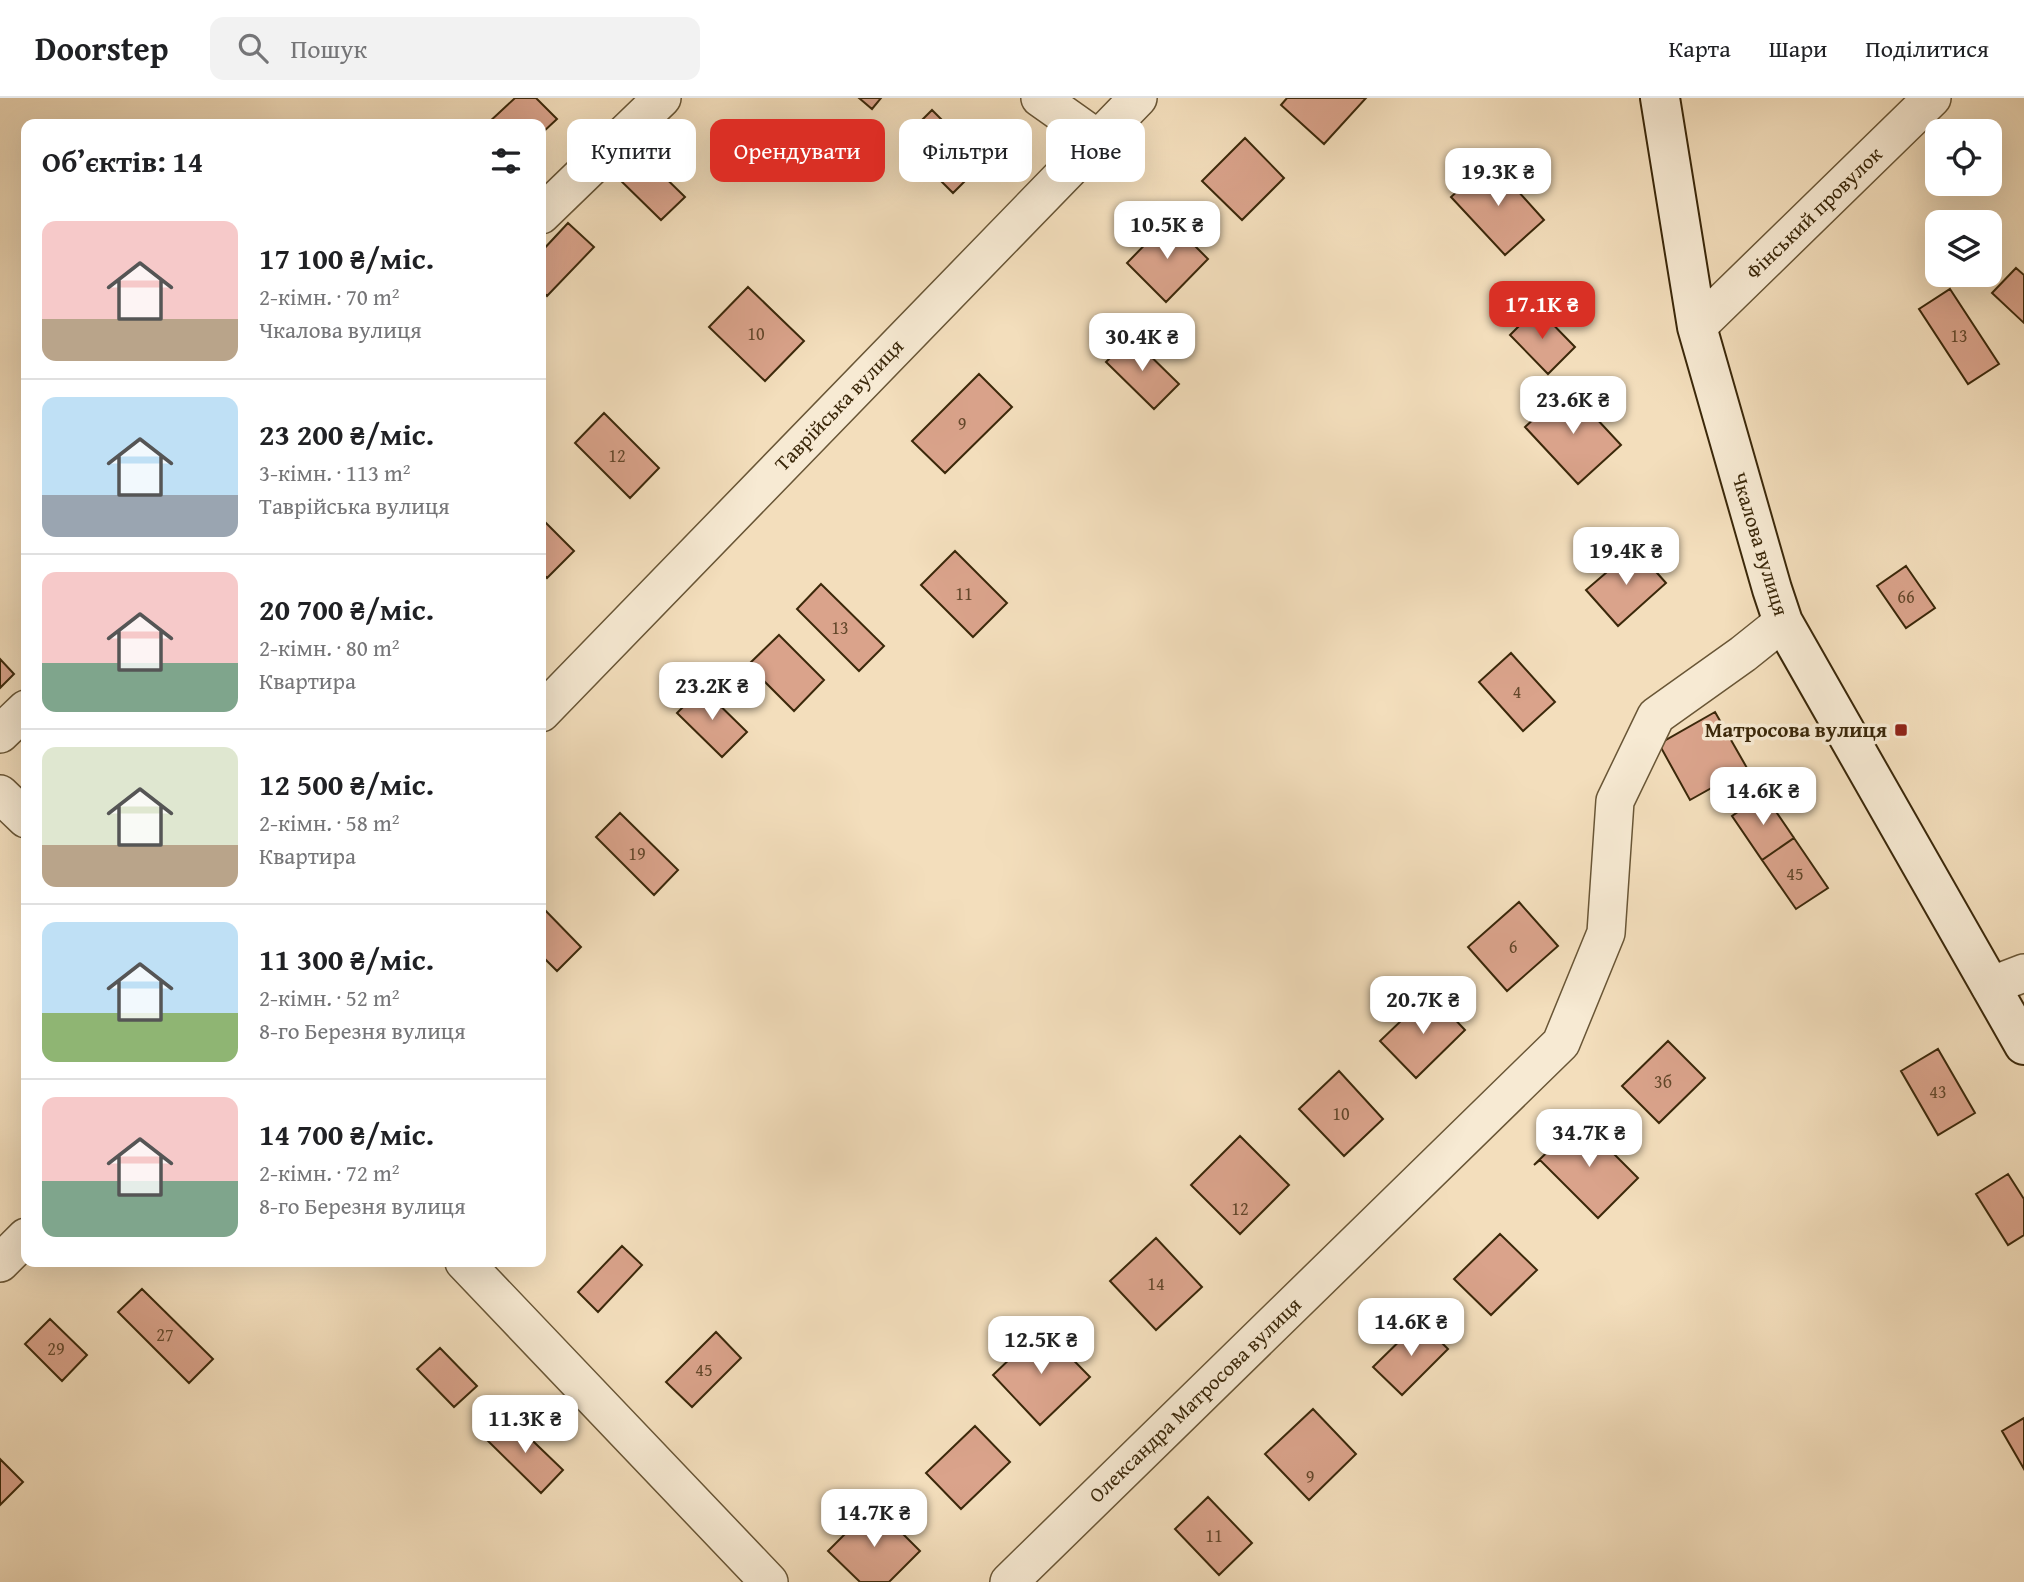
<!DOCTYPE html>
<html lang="uk">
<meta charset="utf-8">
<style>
:root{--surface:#fff;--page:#f2f2f2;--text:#202124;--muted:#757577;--line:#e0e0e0;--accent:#d93025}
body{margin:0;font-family:"Gentium Book Plus",serif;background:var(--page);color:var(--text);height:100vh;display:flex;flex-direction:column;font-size:26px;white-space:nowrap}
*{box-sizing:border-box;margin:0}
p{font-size:23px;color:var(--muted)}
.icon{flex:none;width:38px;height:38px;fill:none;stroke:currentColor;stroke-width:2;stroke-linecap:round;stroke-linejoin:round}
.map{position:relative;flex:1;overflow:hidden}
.side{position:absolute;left:21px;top:21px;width:525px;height:1148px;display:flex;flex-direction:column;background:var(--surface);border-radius:14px;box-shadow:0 7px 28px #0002}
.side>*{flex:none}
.guide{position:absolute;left:567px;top:21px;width:665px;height:63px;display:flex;gap:14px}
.buttons{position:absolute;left:1925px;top:21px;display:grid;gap:14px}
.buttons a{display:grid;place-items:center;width:77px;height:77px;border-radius:14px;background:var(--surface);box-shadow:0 7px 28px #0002;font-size:35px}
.price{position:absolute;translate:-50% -60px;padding:0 16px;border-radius:14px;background:#fff;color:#222;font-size:23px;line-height:46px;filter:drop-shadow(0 2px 4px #0008)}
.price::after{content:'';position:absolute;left:50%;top:42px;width:21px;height:16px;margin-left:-10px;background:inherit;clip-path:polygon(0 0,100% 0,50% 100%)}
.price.active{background:var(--accent);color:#fff}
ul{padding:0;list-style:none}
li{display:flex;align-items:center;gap:21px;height:175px;padding:0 21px}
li+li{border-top:2px solid var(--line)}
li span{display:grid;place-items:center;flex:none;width:196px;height:140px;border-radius:14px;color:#555}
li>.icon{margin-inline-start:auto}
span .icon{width:84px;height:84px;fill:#fffc;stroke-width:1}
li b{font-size:30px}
h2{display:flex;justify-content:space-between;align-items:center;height:84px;padding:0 21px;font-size:30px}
.chip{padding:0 24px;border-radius:14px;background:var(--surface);box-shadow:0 7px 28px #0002;font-size:24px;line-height:63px}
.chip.active{background:var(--accent);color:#fff}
header{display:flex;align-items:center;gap:42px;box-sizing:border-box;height:98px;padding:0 35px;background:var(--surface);border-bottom:2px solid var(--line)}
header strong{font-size:33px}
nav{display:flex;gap:38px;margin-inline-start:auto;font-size:24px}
.search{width:490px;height:63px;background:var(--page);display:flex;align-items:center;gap:18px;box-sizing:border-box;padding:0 24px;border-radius:14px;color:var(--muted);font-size:26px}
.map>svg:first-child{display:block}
.building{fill:#daa38b;stroke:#3b280a;stroke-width:2}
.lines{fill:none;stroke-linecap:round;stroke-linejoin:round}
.minor-casing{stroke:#695636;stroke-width:40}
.secondary-casing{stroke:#3b280a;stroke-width:42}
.minor{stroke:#f7ead3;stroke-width:37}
.secondary{stroke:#f7ead3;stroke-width:38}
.poi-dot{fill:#8f2418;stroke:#f7ead3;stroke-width:2.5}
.labels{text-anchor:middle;stroke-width:7;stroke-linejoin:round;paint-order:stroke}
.number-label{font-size:18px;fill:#63472a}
.street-label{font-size:21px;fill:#3b280a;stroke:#f7ead3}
.poi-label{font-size:21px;font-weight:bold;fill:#3b280a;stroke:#f7ead3;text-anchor:end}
</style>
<header>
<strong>Doorstep</strong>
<div class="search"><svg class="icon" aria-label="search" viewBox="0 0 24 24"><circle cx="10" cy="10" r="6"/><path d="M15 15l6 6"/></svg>Пошук</div>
<nav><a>Карта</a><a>Шари</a><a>Поділитися</a></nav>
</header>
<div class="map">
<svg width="2024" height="1484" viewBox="0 0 2024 1484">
<rect width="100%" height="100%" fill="#f3debc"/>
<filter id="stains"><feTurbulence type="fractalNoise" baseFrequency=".00286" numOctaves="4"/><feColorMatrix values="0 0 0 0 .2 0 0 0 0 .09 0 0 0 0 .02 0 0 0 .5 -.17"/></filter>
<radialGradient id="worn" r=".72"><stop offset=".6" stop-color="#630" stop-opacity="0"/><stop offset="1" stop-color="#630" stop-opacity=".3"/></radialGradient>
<!-- building -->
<path class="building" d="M 515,0 L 536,0 L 557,21 L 541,36 L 541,26 L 487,26 Z
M 859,0 L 881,0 L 872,11 Z
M 1287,0 L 1366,0 L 1324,46 L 1281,7 Z
M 932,12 L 984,64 L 953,95 L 901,43 Z
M 1245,40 L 1284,80 L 1242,122 L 1202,83 Z
M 639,54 L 685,99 L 661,122 L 616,78 Z
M 1491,63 L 1544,122 L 1505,157 L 1451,99 Z
M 1169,122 L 1208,161 L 1166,204 L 1127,165 Z
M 568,125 L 594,149 L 547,198 L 541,192 L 541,154 Z
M 2016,170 L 2024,177 L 2024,225 L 1992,195 Z
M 748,189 L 804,243 L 765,283 L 709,229 Z
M 1950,191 L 1999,266 L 1968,286 L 1919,211 Z
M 1537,210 L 1575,249 L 1548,276 L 1510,237 Z
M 1131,239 L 1179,286 L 1154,311 L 1106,264 Z
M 979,276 L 1012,309 L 945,375 L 912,343 Z
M 1568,290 L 1621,347 L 1578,386 L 1525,329 Z
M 604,315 L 659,370 L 630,400 L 575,345 Z
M 541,420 L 574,453 L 547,480 L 541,474 Z
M 1635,450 L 1666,485 L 1618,528 L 1586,492 Z
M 955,453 L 1007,505 L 973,539 L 921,487 Z
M 1906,468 L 1935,510 L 1906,530 L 1877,488 Z
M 821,486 L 884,548 L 859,573 L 797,511 Z
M 779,537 L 824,582 L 794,613 L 748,567 Z
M 1511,555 L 1555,604 L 1523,633 L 1479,584 Z
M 0,561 L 14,576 L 0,590 Z
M 702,590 L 747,634 L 722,659 L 677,615 Z
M 1715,614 L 1747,670 L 1690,702 L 1659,646 Z
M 1764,696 L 1794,740 L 1762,762 L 1732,718 Z
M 620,715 L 678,772 L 654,797 L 596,739 Z
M 1794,740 L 1828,790 L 1796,811 L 1762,762 Z
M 1519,804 L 1558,848 L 1507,893 L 1468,849 Z
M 541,808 L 581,849 L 557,873 L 541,857 Z
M 1430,895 L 1465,932 L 1416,980 L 1380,943 Z
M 1668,943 L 1705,980 L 1659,1025 L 1622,988 Z
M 1938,951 L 1975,1015 L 1938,1037 L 1901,973 Z
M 1339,973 L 1383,1021 L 1344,1058 L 1299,1011 Z
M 1580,1022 L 1638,1080 L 1598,1120 L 1540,1062 L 1534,1067 Z
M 1240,1038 L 1289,1087 L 1240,1136 L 1191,1087 Z
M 2008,1076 L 2024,1101 L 2024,1137 L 2008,1147 L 1976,1096 Z
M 1500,1136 L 1537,1172 L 1491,1217 L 1454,1181 Z
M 1156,1140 L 1202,1189 L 1156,1232 L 1110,1183 Z
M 622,1148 L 642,1167 L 598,1214 L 578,1194 Z
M 142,1191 L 213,1261 L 189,1285 L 118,1214 Z
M 50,1221 L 87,1257 L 62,1283 L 25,1246 Z
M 1420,1223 L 1448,1251 L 1402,1297 L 1373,1269 Z
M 1042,1230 L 1090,1279 L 1040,1327 L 993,1277 Z
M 716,1234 L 741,1260 L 692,1309 L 666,1284 Z
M 440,1250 L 477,1288 L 454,1309 L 417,1271 Z
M 1313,1311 L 1356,1356 L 1309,1402 L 1265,1356 Z
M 508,1319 L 563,1372 L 541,1395 L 486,1341 Z
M 2024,1320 L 2024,1371 L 2002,1333 Z
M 975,1328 L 1010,1364 L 961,1411 L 926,1375 Z
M 0,1361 L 23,1384 L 0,1407 Z
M 1208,1399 L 1252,1445 L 1219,1477 L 1175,1431 Z
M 874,1407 L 920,1453 L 889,1484 L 860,1484 L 828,1453 Z"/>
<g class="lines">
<!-- minor casing -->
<g class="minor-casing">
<path id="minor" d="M 1040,0 L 1098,41
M 541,117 L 662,0
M 1697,229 L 1932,0
M 541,615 L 1138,0
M 0,636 L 26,611
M 0,696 L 26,721
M 1990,888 L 2024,875
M 464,1164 L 769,1484
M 0,1165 L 26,1139
M 1009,1484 L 1561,945 L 1606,835 L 1615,703 L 1656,618 L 1743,556 L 1783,524"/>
</g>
<!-- secondary casing -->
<g class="secondary-casing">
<path id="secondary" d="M 1660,0 L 1697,229 L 1772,491 L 1783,524 L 2024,947"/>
</g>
<!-- minor -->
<use href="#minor" class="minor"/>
<!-- secondary -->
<use href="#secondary" class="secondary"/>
</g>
<!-- markers -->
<rect class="poi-dot" x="1894" y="625" width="14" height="14" rx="3.5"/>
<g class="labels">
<!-- number labels -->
<g class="number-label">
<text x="756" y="242">10</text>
<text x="1959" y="244">13</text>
<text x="962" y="332">9</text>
<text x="617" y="364">12</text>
<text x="964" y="502">11</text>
<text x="1906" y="505">66</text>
<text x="840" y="536">13</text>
<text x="1517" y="600">4</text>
<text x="637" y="762">19</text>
<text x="1795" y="782">45</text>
<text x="1513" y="855">6</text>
<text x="1663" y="990">3б</text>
<text x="1938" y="1000">43</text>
<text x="1341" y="1022">10</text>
<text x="1240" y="1117">12</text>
<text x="1156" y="1192">14</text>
<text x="165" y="1243">27</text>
<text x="56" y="1257">29</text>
<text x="704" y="1278">45</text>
<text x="1310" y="1385">9</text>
<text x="1214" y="1444">11</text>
</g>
<!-- street labels -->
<g class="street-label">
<text transform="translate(1814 115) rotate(-44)" y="7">Фінський провулок</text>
<text transform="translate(839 307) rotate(-46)" y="7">Таврійська вулиця</text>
<text transform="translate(1760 446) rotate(73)" y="7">Чкалова вулиця</text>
<text transform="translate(1195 1302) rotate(-44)" y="7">Олександра Матросова вулиця</text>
</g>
<!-- poi labels -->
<g class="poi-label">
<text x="1887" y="639">Матросова вулиця</text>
</g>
</g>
<rect width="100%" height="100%" filter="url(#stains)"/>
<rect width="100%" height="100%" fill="url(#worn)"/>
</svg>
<div class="buttons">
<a><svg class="icon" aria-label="locate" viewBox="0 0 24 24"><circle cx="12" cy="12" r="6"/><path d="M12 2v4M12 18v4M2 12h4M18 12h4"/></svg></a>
<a><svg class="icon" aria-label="layers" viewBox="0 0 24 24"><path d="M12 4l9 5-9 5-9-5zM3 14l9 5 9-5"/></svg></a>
</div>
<b class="price" style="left:1498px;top:110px">19.3K ₴</b>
<b class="price" style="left:1167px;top:163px">10.5K ₴</b>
<b class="price active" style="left:1542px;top:243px">17.1K ₴</b>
<b class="price" style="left:1142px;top:275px">30.4K ₴</b>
<b class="price" style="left:1573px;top:338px">23.6K ₴</b>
<b class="price" style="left:1626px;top:489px">19.4K ₴</b>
<b class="price" style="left:712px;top:624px">23.2K ₴</b>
<b class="price" style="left:1763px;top:729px">14.6K ₴</b>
<b class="price" style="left:1423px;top:938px">20.7K ₴</b>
<b class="price" style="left:1589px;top:1071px">34.7K ₴</b>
<b class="price" style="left:1411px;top:1260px">14.6K ₴</b>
<b class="price" style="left:1041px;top:1278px">12.5K ₴</b>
<b class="price" style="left:525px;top:1357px">11.3K ₴</b>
<b class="price" style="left:874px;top:1451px">14.7K ₴</b>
<div class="guide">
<a class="chip">Купити</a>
<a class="chip active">Орендувати</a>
<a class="chip">Фільтри</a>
<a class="chip">Нове</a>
</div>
<section class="side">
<h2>Об’єктів: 14<svg class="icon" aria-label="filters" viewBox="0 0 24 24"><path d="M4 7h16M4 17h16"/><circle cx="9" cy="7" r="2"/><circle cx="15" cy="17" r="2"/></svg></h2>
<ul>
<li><span style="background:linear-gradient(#f6c9c9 70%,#b9a48a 0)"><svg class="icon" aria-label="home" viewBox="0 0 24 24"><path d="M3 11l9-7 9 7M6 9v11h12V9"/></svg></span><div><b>17 100 ₴/міс.</b><p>2-кімн. · 70 m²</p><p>Чкалова вулиця</p></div></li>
<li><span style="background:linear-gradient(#bfe0f5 70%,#9aa5b1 0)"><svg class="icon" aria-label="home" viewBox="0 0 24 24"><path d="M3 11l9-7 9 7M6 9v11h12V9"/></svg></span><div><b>23 200 ₴/міс.</b><p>3-кімн. · 113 m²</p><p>Таврійська вулиця</p></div></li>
<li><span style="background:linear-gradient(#f6c9c9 65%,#7fa58c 0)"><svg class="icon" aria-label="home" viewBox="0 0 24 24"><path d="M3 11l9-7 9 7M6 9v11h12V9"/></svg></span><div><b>20 700 ₴/міс.</b><p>2-кімн. · 80 m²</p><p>Квартира</p></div></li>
<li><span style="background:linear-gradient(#dfe7d0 70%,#b9a48a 0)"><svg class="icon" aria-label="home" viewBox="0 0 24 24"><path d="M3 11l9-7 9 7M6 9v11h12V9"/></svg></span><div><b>12 500 ₴/міс.</b><p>2-кімн. · 58 m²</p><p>Квартира</p></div></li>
<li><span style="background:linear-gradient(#bfe0f5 65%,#8fb573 0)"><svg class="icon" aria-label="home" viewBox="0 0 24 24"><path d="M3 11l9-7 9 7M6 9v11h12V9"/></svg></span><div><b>11 300 ₴/міс.</b><p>2-кімн. · 52 m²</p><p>8-го Березня вулиця</p></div></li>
<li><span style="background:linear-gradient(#f6c9c9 60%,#7fa58c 0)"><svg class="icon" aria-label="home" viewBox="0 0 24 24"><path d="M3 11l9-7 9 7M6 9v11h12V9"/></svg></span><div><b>14 700 ₴/міс.</b><p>2-кімн. · 72 m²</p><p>8-го Березня вулиця</p></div></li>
</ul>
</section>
</div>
